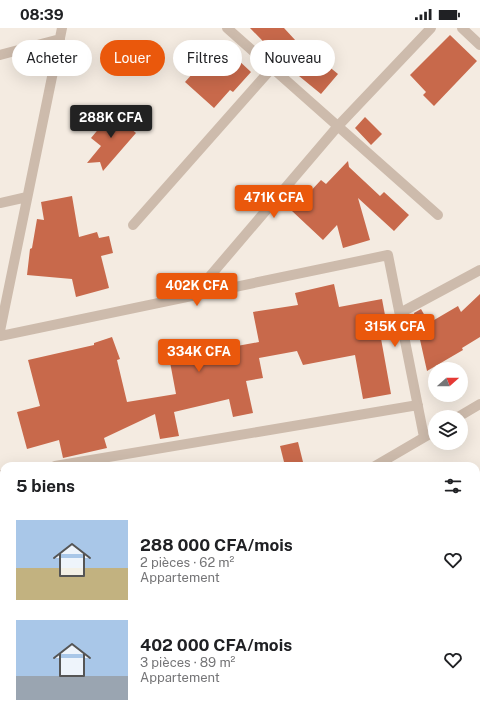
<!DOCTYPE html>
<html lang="fr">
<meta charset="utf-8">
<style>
:root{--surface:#fff;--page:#f2f2f2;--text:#202124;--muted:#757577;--accent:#ea580c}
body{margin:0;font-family:"Public Sans",sans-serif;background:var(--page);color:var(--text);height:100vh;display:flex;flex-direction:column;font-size:15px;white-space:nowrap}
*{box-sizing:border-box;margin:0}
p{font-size:13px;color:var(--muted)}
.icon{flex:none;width:22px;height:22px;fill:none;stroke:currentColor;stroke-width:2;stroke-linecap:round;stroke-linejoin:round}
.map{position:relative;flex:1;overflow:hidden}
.side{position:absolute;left:0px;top:434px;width:480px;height:256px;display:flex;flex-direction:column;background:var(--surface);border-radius:12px 12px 0 0;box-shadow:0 4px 16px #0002}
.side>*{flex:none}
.top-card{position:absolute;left:12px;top:12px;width:456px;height:36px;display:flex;gap:8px}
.needle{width:26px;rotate:69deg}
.fabs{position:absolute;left:428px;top:334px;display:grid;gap:8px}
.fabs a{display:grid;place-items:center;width:40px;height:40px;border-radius:50%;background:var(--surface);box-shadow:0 4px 16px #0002;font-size:20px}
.price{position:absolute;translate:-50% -34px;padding:0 9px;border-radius:4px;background:var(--accent);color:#fff;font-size:13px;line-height:26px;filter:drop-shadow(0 1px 2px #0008)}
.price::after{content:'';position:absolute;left:50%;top:24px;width:12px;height:9px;margin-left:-6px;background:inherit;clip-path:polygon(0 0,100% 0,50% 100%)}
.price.on{background:#222;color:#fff}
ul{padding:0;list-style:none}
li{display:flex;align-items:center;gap:12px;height:100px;padding:0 16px}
li span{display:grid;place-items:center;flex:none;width:112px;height:80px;border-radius:0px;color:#555}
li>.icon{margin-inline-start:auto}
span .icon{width:48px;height:48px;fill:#fffc;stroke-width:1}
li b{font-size:17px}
h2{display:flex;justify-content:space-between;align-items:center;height:48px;padding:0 16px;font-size:17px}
.tag{padding:0 14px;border-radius:18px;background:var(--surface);box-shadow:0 4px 16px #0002;font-size:14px;line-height:36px}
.tag.on{background:var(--accent);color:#fff}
.status{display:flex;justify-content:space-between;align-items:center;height:28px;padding:0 20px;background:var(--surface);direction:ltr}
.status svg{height:11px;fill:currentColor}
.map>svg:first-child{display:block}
.building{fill:#c8694b}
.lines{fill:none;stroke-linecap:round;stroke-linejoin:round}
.street{stroke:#cdbbac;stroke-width:10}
</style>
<div class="status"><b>08:39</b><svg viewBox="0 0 49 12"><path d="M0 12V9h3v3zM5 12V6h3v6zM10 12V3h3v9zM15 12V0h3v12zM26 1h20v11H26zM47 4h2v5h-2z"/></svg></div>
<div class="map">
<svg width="480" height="690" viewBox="0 0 480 690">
<rect width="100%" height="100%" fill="#f4ebe1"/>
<!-- building -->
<path class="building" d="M 250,0 L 284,0 L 308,26 L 310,23 L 338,46 L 321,66 L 288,39 Z
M 450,7 L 477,33 L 434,78 L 423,67 L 426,64 L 410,47 Z
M 220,15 L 251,44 L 233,64 L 230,62 L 214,80 L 185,54 Z
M 109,82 L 136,105 L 103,143 L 100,134 L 87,135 L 101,118 L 91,110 L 101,98 L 97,95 Z
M 365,89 L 382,106 L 371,117 L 355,100 Z
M 348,133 L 349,139 L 380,168 L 384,164 L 409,187 L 394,203 L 358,170 L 370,212 L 343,220 L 337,197 L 323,212 L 292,183 L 321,152 L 326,156 Z
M 72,168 L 79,209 L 97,204 L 99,210 L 109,208 L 113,225 L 101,228 L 109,260 L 76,269 L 72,251 L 27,247 L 30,221 L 32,220 L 37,191 L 44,192 L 41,174 Z
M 334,256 L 339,279 L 382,271 L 388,303 L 380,305 L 391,366 L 363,371 L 355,327 L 303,337 L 297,323 L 259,330 L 263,350 L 246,353 L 253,385 L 233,389 L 229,371 L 174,384 L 179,408 L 160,411 L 155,386 L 104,410 L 107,420 L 63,430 L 59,412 L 27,421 L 17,384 L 40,378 L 28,332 L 94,317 L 94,315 L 112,309 L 120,331 L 117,332 L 127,374 L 176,366 L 170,334 L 216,325 L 215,322 L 259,314 L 253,284 L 298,277 L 295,265 Z
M 480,266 L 480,309 L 462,320 L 463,322 L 427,343 L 414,285 L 421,281 L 429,295 L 458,278 L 461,284 Z
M 298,414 L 304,438 L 285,438 L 280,418 Z"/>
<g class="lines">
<!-- street -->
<path class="street" d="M 227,0 L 438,187
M 462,0 L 480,17
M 0,27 L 60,11
M 0,175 L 27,169
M 133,197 L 272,40
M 193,268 L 338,98 L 431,0
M 400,285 L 480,242
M 0,303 L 62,0
M 0,308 L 388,227 L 424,409
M 458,389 L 480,376
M 55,438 L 418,377
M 375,438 L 435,403
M 0,447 L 4,447
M 476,527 L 480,525
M 0,606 L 4,605
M 0,659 L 4,656
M 286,690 L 288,686"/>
</g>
</svg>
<div class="fabs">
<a><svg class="needle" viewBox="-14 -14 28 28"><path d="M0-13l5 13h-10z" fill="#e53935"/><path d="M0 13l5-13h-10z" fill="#757577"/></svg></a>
<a><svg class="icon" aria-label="layers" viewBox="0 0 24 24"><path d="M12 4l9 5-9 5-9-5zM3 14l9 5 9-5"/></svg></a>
</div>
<b class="price on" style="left:111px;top:111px">288K CFA</b>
<b class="price" style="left:274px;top:191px">471K CFA</b>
<b class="price" style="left:197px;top:279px">402K CFA</b>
<b class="price" style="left:395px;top:320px">315K CFA</b>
<b class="price" style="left:199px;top:345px">334K CFA</b>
<div class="top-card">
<a class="tag">Acheter</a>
<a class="tag on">Louer</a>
<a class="tag">Filtres</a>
<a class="tag">Nouveau</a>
</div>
<section class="side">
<h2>5 biens<svg class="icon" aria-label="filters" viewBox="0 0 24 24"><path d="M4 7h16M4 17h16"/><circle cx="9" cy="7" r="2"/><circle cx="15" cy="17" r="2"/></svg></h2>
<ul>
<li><span style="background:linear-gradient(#a9c7e8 60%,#c2b280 0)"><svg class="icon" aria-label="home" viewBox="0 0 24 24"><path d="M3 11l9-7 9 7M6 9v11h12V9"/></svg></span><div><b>288 000 CFA/mois</b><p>2 pièces · 62 m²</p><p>Appartement</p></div><svg class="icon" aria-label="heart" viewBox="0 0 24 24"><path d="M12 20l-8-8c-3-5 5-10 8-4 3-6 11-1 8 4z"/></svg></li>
<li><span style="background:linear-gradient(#a9c7e8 70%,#9aa5b1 0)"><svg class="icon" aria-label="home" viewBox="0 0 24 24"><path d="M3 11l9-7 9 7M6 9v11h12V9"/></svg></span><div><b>402 000 CFA/mois</b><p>3 pièces · 89 m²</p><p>Appartement</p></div><svg class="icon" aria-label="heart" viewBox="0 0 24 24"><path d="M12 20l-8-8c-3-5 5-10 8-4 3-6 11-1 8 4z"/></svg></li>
</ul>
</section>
</div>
